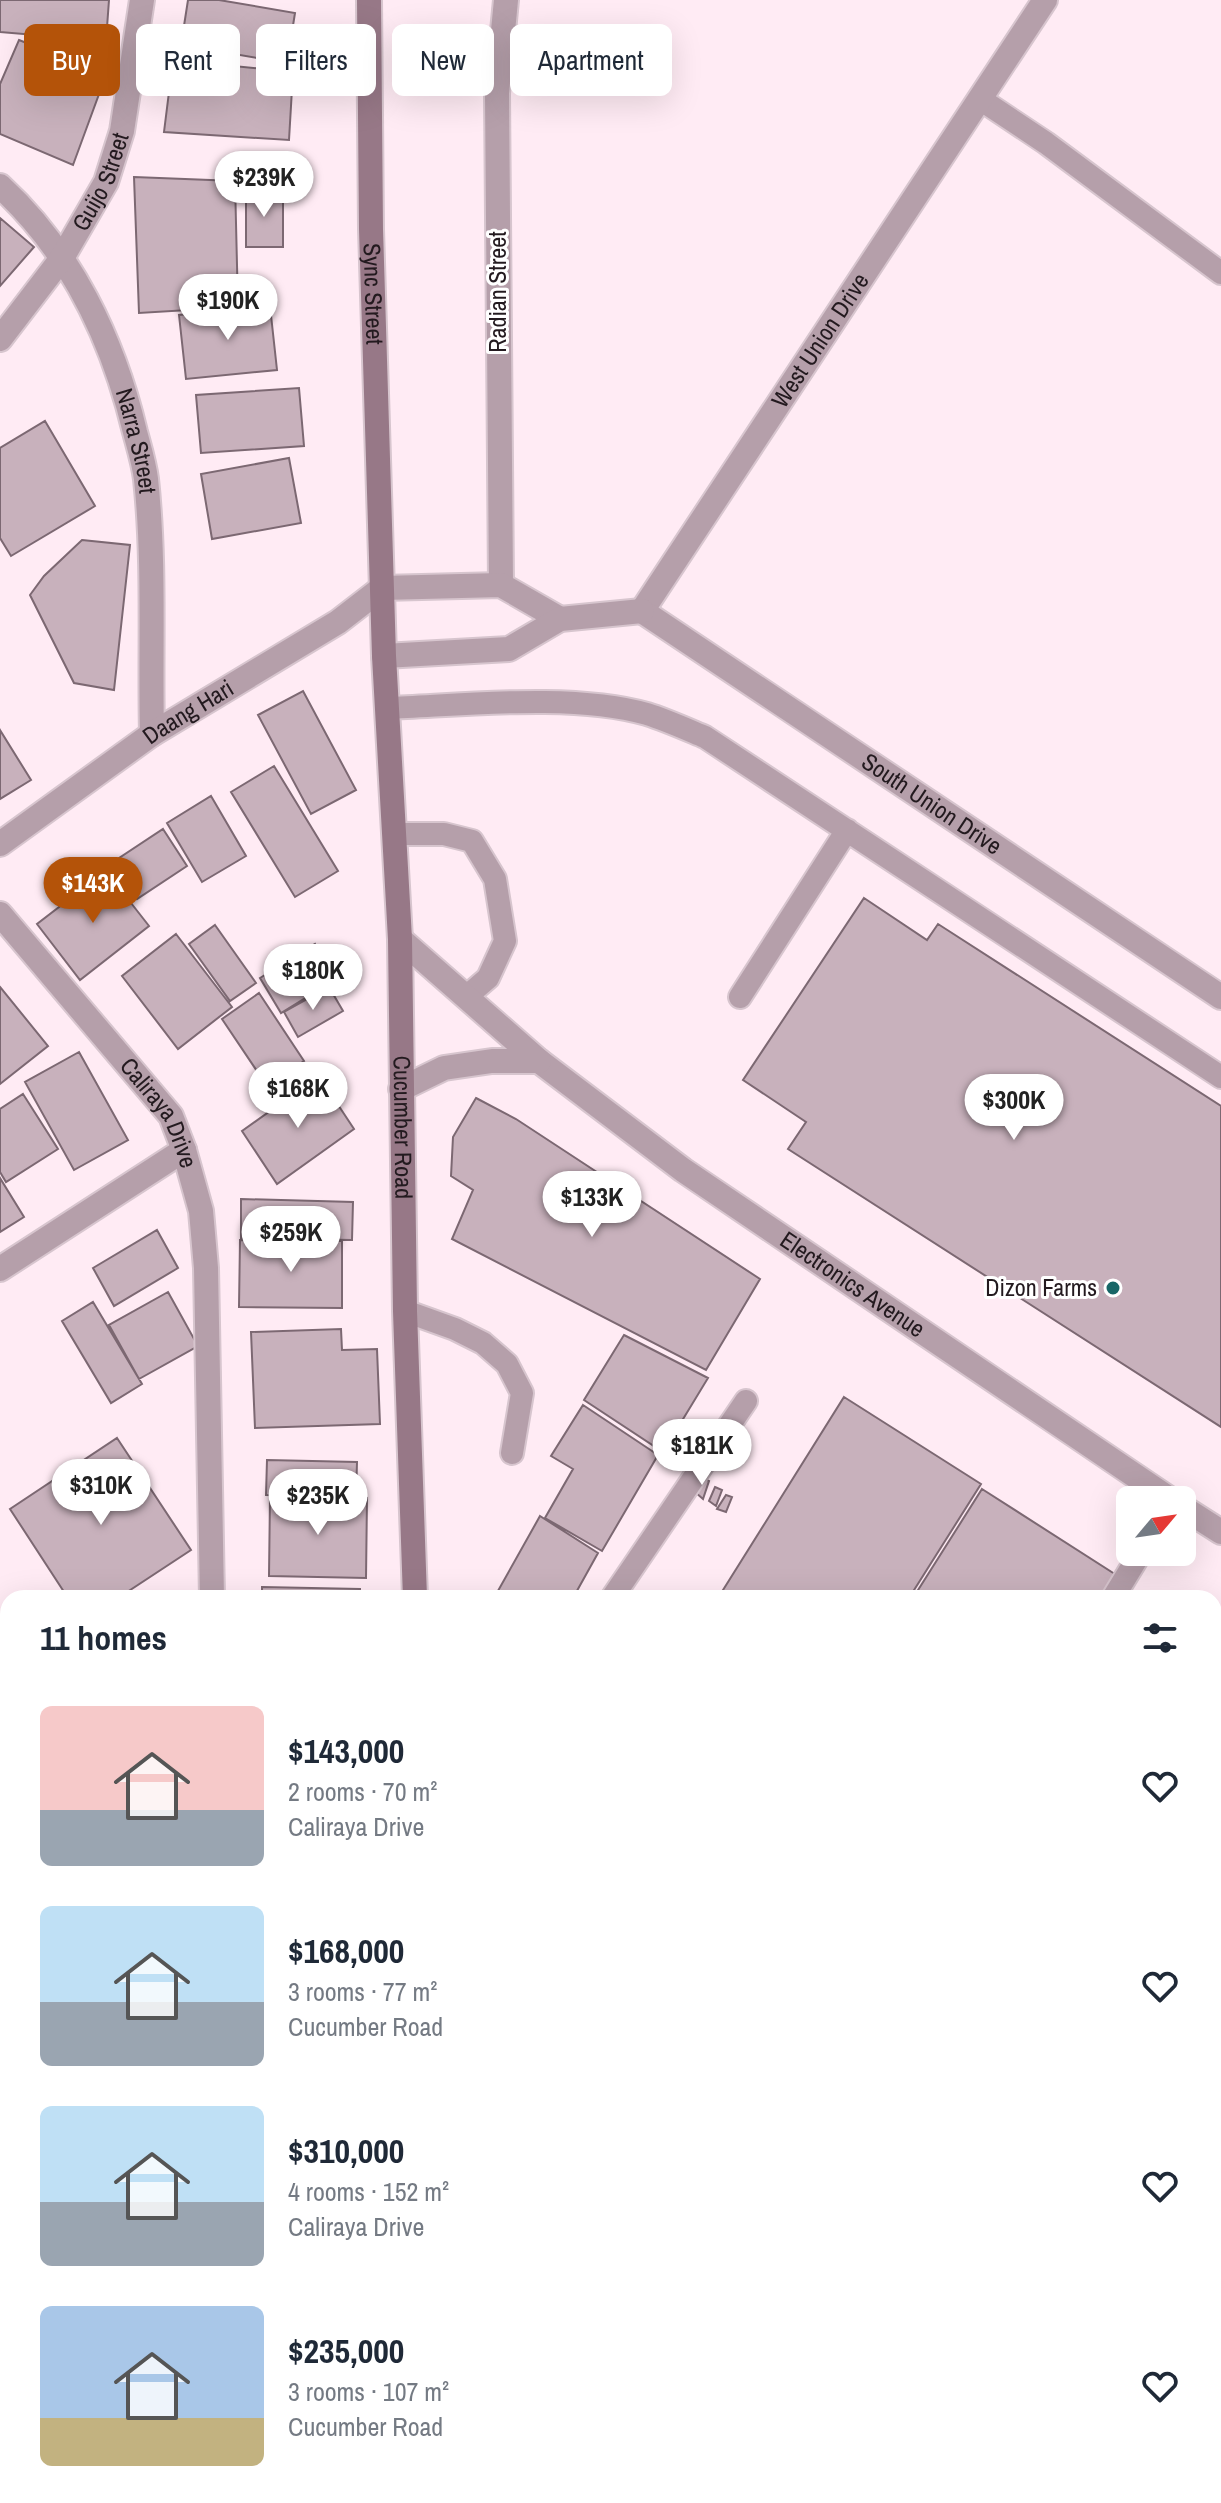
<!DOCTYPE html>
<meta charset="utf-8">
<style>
:root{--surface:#fff;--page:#f6f6f7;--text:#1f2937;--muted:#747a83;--accent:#b45309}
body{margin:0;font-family:"Archivo Narrow",sans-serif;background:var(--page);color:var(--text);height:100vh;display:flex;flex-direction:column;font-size:30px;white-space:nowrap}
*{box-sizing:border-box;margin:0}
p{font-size:26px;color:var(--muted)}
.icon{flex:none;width:44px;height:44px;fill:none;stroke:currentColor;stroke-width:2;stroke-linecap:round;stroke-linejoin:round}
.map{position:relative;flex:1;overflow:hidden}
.drawer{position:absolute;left:0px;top:1590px;width:1222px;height:914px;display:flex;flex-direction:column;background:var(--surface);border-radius:24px 24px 0 0;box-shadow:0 8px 32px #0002}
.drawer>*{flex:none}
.hud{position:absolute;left:24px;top:24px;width:800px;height:72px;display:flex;gap:16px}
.needle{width:52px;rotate:61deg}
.buttons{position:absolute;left:1116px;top:1486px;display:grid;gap:16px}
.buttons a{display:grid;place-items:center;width:80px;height:80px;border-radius:12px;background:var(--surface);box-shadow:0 8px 32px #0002;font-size:40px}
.price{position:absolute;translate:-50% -68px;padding:0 18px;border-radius:28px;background:#fff;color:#222;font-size:26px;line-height:52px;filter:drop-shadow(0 2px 4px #0008)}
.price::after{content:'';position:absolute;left:50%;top:48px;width:24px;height:18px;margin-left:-12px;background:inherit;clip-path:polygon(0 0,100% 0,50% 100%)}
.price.active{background:var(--accent);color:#fff}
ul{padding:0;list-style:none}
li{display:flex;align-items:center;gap:24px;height:200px;padding:0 40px}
li span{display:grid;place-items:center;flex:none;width:224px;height:160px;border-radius:12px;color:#555}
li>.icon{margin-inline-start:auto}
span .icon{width:96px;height:96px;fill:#fffc;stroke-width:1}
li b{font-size:34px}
h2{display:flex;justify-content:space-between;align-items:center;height:96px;padding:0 40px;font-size:34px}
.pill{padding:0 28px;border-radius:12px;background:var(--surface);box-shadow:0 8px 32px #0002;font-size:28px;line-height:72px}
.pill.active{background:var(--accent);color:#fff}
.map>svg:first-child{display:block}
.building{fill:#c8b1bc;stroke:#7c6872;stroke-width:2}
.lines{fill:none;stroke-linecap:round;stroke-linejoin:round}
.service-casing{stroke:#d7c5ce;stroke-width:26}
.minor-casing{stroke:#d7c5ce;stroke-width:28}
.tertiary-casing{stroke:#d7c5ce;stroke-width:28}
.secondary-casing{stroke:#d7c5ce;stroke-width:28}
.service{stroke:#b59faa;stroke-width:22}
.minor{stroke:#b59faa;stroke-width:24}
.tertiary{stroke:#b59faa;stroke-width:24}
.secondary{stroke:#977887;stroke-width:24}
.poi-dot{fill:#186667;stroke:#fff;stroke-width:3}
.labels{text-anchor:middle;stroke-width:6;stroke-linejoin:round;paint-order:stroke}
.street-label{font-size:24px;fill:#231a1f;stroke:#fff}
.poi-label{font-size:24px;fill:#231a1f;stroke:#fff;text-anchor:end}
</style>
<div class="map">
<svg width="1221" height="2503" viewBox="0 0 1221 2503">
<rect width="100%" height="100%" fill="#ffebf4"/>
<!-- building -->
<path class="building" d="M 0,0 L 109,0 L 106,41 L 0,32 Z
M 188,0 L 219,0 L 295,13 L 287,63 L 181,45 Z
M 19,40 L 106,75 L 73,165 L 0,134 L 0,84 Z
M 173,60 L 293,72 L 289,140 L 164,132 Z
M 134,177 L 235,181 L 238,307 L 139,313 Z
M 246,191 L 283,191 L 283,247 L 246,247 Z
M 0,218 L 34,247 L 0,286 Z
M 270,306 L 277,370 L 186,379 L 179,315 Z
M 299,388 L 304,446 L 201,453 L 196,395 Z
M 45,421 L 95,506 L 11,556 L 0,538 L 0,448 Z
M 289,458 L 301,523 L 212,539 L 201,474 Z
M 82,540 L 130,545 L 114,690 L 74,683 L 30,595 L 44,576 Z
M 303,691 L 356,790 L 311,814 L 258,715 Z
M 0,730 L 31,780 L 0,799 Z
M 274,766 L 338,871 L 295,897 L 231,792 Z
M 211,796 L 246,856 L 202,882 L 167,823 Z
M 163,829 L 187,866 L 137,899 L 113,862 Z
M 106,871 L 149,926 L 80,980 L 37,924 Z
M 864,898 L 927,940 L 938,924 L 1221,1106 L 1221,1427 L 788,1149 L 806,1122 L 743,1080 Z
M 215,925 L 256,983 L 230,1001 L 189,944 Z
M 176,934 L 232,1007 L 178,1049 L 122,976 Z
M 315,944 L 336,979 L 281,1013 L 260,978 Z
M 0,987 L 48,1046 L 0,1084 Z
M 329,987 L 343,1011 L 298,1037 L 284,1012 Z
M 259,993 L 304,1061 L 267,1086 L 222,1019 Z
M 79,1052 L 128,1140 L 74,1170 L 25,1082 Z
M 319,1076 L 354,1129 L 277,1184 L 242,1131 Z
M 23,1094 L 58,1149 L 6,1182 L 0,1172 L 0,1109 Z
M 476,1098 L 516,1119 L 760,1279 L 706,1370 L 452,1239 L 473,1190 L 451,1176 L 453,1137 Z
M 0,1178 L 24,1217 L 0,1232 Z
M 241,1199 L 353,1202 L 352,1240 L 241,1238 Z
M 157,1230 L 178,1268 L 114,1306 L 93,1268 Z
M 240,1240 L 342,1241 L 342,1308 L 239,1307 Z
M 168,1292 L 198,1346 L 139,1379 L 109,1325 Z
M 93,1302 L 142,1384 L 111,1403 L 62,1321 Z
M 341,1329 L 342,1350 L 377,1349 L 380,1424 L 255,1428 L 251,1332 Z
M 624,1335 L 708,1378 L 663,1452 L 584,1400 Z
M 844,1397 L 981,1484 L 909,1598 L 718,1598 Z
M 583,1405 L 658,1455 L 602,1551 L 545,1518 L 573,1469 L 551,1456 Z
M 117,1438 L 191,1550 L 118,1598 L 68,1598 L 10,1509 Z
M 267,1460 L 357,1462 L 356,1497 L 266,1495 Z
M 700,1477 L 709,1481 L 703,1499 L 695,1492 Z
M 715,1487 L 722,1490 L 716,1506 L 709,1501 Z
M 982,1489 L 1121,1578 L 1108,1598 L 913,1598 Z
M 726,1495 L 732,1497 L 726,1512 L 717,1509 Z
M 270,1496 L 367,1498 L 366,1578 L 269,1576 Z
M 540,1516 L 598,1553 L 573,1598 L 494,1598 Z
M 262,1587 L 360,1589 L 360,1598 L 262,1598 Z
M 1214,1745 L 1221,1750 L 1221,2160 L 1214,2155 Z
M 8,1766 L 8,1922 L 0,1912 L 0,1772 Z
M 8,2012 L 8,2046 L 0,2037 L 0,2019 Z
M 0,2092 L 8,2102 L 8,2112 L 0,2119 Z
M 1221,2332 L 1221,2371 L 1214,2367 L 1214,2343 Z
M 8,2372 L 8,2394 L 2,2399 L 0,2378 Z
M 8,2476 L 8,2496 L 28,2496 L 33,2503 L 0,2503 L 0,2482 Z
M 304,2496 L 339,2496 L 343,2503 L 301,2503 L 299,2499 Z
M 496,2496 L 570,2496 L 575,2503 L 494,2503 Z
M 598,2496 L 642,2496 L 647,2503 L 603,2503 Z
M 914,2496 L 939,2496 L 935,2503 L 910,2503 Z
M 956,2496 L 979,2496 L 985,2503 L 958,2503 L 954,2498 Z
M 1047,2496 L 1073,2496 L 1068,2503 L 1057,2503 Z
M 1197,2496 L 1211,2496 L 1221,2503 L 1194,2503 Z"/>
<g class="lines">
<!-- service casing -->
<g class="service-casing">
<path id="service" d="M 980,99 L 1046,143 L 1221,273
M 388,708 C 465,705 574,693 647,714 C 666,720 686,729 705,737 L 1221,1077
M 394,834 L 444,834 L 472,841 L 495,879 L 505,941 L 488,978 L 466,997
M 740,997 L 847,830
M 405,1311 L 455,1329 L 483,1343 L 507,1364 L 522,1393 L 512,1453
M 612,1598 L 746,1401
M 1113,1598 L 1141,1552"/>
</g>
<!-- minor casing -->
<g class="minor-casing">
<g id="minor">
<path id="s1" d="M 0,186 C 71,251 113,340 135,432 C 139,447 144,463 146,479 C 155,564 150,650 152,734"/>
<path id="s2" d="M 0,339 L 62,258 L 106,182 L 122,131 L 142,0"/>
<path d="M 501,585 L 497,93 L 506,0"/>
<path id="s3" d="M 0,844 L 152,734 L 338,622 L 382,588"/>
<path id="s4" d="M 0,914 L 171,1116 L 184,1150 L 201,1211 L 206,1268 L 212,1598"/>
<path id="s5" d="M 400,939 L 539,1061 L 683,1170 L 1171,1500"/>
<path d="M 401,1089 L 444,1068 L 492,1061 L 539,1061"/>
<path d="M 0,1269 L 184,1150"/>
<path d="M 1182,1507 L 1221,1532"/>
<path d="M 0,1721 L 8,1715"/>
<path d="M 0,2175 L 8,2168"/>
<path d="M 1011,2496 L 1018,2503"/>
<path d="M 483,2503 L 485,2496"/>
<path d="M 750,2503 L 753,2496"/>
</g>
</g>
<!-- tertiary casing -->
<g class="tertiary-casing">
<g id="tertiary">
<path d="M 382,588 L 501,585 L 560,619"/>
<path id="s6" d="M 642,611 L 1045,0"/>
<path id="s7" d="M 642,611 L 1221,997"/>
<path d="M 384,656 L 509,649 L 560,619 L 642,611"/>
</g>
</g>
<!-- secondary casing -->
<g class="secondary-casing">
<g id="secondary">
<path id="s8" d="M 369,0 L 371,229 L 384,656 L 400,939 L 405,1311 L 415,1598"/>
<path d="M 1214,2447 L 1221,2451"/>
</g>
</g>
<!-- service -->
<use href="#service" class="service"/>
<!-- minor -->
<use href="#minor" class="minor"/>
<!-- tertiary -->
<use href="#tertiary" class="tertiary"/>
<!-- secondary -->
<use href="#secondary" class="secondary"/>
</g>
<!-- markers -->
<circle class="poi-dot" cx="1113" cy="1288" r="8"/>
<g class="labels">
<!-- street labels -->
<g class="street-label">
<text dy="8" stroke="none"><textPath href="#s2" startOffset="188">Guijo Street</textPath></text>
<text transform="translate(498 292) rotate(-90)" y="8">Radian Street</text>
<text dy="8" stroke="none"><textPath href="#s8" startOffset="294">Sync Street</textPath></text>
<text dy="8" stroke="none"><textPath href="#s6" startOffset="324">West Union Drive</textPath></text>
<text dy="8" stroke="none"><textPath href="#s1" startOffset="294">Narra Street</textPath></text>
<text dy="8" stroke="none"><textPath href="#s3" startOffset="230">Daang Hari</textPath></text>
<text dy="8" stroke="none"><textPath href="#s7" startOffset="348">South Union Drive</textPath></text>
<text dy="8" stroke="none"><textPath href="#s4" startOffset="256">Caliraya Drive</textPath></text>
<text dy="8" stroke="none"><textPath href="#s8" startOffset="1128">Cucumber Road</textPath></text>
<text dy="8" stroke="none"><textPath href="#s5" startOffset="570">Electronics Avenue</textPath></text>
</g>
<!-- poi labels -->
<g class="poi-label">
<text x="1097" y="1296">Dizon Farms</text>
</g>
</g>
</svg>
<div class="buttons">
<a><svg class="needle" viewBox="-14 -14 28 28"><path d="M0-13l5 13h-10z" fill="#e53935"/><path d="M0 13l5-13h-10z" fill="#747a83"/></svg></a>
</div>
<b class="price" style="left:264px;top:219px">$239K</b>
<b class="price" style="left:228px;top:342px">$190K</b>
<b class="price active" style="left:93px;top:925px">$143K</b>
<b class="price" style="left:313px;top:1012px">$180K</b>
<b class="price" style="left:298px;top:1130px">$168K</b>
<b class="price" style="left:1014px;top:1142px">$300K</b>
<b class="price" style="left:592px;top:1239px">$133K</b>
<b class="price" style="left:291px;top:1274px">$259K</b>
<b class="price" style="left:702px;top:1487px">$181K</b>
<b class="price" style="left:101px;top:1527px">$310K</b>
<b class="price" style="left:318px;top:1537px">$235K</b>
<div class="hud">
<a class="pill active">Buy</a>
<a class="pill">Rent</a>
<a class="pill">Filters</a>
<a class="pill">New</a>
<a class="pill">Apartment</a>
</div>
<section class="drawer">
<h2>11 homes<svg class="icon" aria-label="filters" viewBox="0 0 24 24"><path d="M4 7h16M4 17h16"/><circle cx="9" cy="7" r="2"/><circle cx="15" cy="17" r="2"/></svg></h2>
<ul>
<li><span style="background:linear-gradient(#f6c9c9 65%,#9aa5b1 0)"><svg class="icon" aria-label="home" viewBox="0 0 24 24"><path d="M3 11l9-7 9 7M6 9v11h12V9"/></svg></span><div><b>$143,000</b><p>2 rooms · 70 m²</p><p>Caliraya Drive</p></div><svg class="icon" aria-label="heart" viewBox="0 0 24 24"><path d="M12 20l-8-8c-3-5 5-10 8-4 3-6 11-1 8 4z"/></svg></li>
<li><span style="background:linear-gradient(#bfe0f5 60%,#9aa5b1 0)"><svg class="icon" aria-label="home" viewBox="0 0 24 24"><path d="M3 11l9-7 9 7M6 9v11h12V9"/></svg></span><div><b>$168,000</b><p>3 rooms · 77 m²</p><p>Cucumber Road</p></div><svg class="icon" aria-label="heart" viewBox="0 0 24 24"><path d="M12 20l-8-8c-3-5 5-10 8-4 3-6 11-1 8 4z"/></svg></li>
<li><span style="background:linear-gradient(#bfe0f5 60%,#9aa5b1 0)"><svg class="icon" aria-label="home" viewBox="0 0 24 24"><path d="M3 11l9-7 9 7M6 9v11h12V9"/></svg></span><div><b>$310,000</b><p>4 rooms · 152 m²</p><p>Caliraya Drive</p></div><svg class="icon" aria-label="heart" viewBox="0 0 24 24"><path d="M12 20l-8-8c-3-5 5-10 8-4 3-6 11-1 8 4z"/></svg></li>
<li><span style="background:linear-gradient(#a9c7e8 70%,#c2b280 0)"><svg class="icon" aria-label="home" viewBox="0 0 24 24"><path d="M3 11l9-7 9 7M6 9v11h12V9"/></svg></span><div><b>$235,000</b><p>3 rooms · 107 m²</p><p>Cucumber Road</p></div><svg class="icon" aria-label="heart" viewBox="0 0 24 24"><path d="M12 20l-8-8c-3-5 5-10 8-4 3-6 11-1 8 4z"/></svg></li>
</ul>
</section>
</div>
